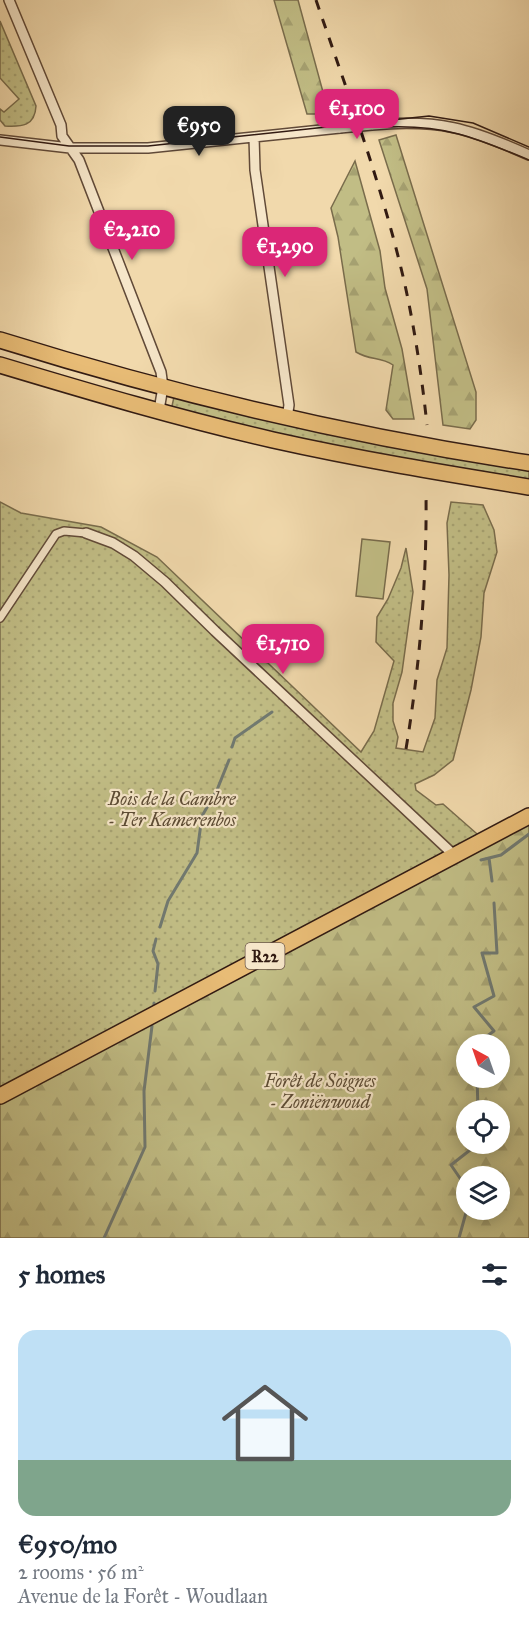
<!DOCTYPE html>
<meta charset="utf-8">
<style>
:root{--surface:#fff;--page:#f2f2f3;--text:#1f2937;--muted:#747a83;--line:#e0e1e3;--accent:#db2777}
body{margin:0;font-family:"IM FELL Great Primer",serif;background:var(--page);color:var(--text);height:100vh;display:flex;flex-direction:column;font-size:22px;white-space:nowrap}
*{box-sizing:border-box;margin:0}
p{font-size:20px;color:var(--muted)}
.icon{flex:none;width:33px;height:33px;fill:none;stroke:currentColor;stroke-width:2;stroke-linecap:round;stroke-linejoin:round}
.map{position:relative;height:1238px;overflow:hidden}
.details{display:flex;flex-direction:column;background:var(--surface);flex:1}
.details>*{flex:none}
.needle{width:39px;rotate:320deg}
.fabs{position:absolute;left:456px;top:1034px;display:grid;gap:12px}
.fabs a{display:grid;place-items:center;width:54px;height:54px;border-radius:50%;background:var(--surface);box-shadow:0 3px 15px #0003;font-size:30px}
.price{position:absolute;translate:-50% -51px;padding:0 14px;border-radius:12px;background:var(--accent);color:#fff;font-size:20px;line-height:39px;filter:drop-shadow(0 2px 3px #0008)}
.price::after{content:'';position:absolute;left:50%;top:36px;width:18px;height:14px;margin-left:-9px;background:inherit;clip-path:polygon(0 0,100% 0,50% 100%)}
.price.selected{background:#222;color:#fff}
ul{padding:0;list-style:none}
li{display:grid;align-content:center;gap:12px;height:318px;padding:0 18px}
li+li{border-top:2px solid var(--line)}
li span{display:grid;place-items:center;height:186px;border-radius:18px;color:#555}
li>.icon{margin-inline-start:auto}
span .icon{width:108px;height:108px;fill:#fffc;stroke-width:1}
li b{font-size:26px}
h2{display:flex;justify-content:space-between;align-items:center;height:72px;padding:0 18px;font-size:26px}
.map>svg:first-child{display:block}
.green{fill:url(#green-dots);stroke:#796c4c;stroke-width:1.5;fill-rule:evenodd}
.forest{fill:url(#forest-firs);stroke:#796c4c;stroke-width:1.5;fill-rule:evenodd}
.pitch{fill:#c1bd85;stroke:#796c4c;stroke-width:1.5}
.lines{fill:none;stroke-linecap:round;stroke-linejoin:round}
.stream{stroke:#717970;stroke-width:3}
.pedestrian-casing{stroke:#614a38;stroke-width:10}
.minor-casing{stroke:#614a38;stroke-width:12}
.primary-casing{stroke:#311a12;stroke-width:18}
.pedestrian{stroke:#f6e6c9;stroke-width:7}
.minor{stroke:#f6e6c9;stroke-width:9}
.primary{stroke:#e8bc76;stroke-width:15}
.tram{stroke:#311a12;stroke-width:1.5}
.rail{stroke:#311a12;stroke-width:3;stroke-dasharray:10 10;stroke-linecap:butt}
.minor-bridge-casing{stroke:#614a38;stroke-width:12;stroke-linecap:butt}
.minor-bridge{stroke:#f6e6c9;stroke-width:9}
.labels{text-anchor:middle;stroke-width:4.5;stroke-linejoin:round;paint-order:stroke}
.shield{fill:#f6e6c9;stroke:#6c5749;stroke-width:1.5}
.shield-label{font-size:16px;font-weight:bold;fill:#311a12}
.park-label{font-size:18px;font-style:italic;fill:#5c4b34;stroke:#f6e6c9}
</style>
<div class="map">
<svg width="529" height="1238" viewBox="0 0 529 1238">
<defs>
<pattern id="green-dots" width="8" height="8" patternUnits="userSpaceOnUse" patternTransform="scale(1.5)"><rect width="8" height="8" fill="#c1bd85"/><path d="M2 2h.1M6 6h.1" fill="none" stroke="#a6a272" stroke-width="1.8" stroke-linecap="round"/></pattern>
<pattern id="forest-firs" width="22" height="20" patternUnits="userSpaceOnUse" patternTransform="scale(1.5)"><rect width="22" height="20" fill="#c1bd85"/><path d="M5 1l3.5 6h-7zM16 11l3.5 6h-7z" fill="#a6a272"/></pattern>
</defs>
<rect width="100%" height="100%" fill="#f1d9ac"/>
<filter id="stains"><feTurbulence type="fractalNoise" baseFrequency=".00333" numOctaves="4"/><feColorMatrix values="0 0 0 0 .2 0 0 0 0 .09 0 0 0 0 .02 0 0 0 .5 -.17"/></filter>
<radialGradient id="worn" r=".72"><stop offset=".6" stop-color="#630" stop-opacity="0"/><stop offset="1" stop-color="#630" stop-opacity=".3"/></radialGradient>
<!-- green -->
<path class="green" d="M 0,21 L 36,106 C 35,126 22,127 5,126 L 0,120 L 0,109 L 4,112 L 19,99 L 0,78 Z
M 174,397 L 529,468 L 529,482 L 326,446 L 173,409 L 172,406 Z
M 0,502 L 21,513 L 101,527 L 157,557 L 361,752 L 374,731 L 394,661 L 376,642 L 377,617 L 388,599 L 401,568 L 406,548 L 413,592 L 402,672 L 393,703 L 393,721 L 398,737 L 396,748 L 423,752 L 435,718 L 437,680 L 447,648 L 449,575 L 447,523 L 451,502 L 483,505 L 494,530 L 497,552 L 484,593 L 481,637 L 471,690 L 453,760 L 434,775 L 415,784 L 416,790 L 436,805 L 443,804 L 484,840 L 529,1238 L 0,1238 ZM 466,1044 L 500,1044 L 500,1077 L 466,1077 ZM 466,1110 L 500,1110 L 500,1143 L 466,1143 ZM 466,1176 L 500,1176 L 500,1209 L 466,1209 Z"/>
<!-- forest -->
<path class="forest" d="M 274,0 L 298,0 L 326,103 L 325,114 L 307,114 Z
M 396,135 L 476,392 L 476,420 L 470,429 L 443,425 L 427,289 L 379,140 Z
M 355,161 L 380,251 L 385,288 L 402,349 L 414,419 L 393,419 L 386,410 L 393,365 C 380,356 371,361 356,352 L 338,237 L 331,208 Z
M 529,816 L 529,1238 L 0,1238 L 0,1092 ZM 466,1044 L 500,1044 L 500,1077 L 466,1077 ZM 466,1110 L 500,1110 L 500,1143 L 466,1143 ZM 466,1176 L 500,1176 L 500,1209 L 466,1209 Z"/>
<!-- pitch -->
<path class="pitch" d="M 362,539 L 390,542 L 383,599 L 356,596 Z"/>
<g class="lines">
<!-- stream -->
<path class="stream" d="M 232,747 L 235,738 L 272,712
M 489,858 L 492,881
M 481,860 L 501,855 L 529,834
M 160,927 L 168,901 L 197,853 L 202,816 L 217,790 L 229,760
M 155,991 L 158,964 L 153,951 L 156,939
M 154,1004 L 154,1003
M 476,1044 L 494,1031 L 474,1007 L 494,996 L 482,953 L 497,953 L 494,903
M 477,1077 L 478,1110
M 466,1187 L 451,1165 L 479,1143
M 104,1238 L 145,1147 L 144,1091 L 152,1026
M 459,1238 L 467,1209"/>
<!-- pedestrian casing -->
<g class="pedestrian-casing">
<path id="pedestrian" d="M 0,618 L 56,534 L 64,531 L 86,533"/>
</g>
<!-- minor casing -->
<g class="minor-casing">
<path id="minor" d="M 9,0 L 61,125 L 62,136 L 79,160 L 161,372 L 163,387 L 159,410
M 372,125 C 439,119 469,128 529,155
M 254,137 L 255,170 L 289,405 L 287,418
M 0,140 L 70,148 L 148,148 L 340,128
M 86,533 L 113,543 L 134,556 L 165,582 L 215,631 L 455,856"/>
</g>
<!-- primary casing -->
<g class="primary-casing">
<path id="primary" d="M 0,340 C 173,394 350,436 529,463
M 0,365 C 90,392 181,419 273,440 C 358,459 443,473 529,487
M 0,1096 L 529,816"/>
</g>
<!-- pedestrian -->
<use href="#pedestrian" class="pedestrian"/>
<!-- minor -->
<use href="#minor" class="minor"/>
<!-- primary -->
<use href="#primary" class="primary"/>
<!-- tram -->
<path class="tram" d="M 388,127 C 447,125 476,138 529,160
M 0,137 L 69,146 L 148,146 L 429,116 L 473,123 L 529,147"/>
<!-- rail -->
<path class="rail" d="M 316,0 C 348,94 383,188 405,285 C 415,331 422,378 427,425
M 406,749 C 420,664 427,579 426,492"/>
<!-- minor-bridge casing -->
<g class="minor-bridge-casing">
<path id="minor-bridge" d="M 340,128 L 372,125"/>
</g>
<!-- minor-bridge -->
<use href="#minor-bridge" class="minor-bridge"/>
</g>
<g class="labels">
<!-- shield labels -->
<rect class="shield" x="245.5" y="943" width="39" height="26" rx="4.5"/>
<g class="shield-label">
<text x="265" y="962">R22</text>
</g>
<!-- park labels -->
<g class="park-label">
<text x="172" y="805">Bois de la Cambre<tspan x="172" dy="21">- Ter Kamerenbos</tspan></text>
<text x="320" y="1087">Forêt de Soignes<tspan x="320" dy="21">- Zoniënwoud</tspan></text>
</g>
</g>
<rect width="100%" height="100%" filter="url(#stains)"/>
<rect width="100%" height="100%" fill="url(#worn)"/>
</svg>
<div class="fabs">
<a><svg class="needle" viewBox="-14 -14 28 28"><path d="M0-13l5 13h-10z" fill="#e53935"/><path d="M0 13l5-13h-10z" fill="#747a83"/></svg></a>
<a><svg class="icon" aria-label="locate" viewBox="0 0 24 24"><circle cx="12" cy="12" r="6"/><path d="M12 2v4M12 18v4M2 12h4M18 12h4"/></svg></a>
<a><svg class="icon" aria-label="layers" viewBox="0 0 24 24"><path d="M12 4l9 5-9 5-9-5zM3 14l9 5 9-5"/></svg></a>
</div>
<b class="price" style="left:357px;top:140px">€1,100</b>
<b class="price selected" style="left:199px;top:157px">€950</b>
<b class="price" style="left:132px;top:261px">€2,210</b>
<b class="price" style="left:285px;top:278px">€1,290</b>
<b class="price" style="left:283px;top:675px">€1,710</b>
</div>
<section class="details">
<h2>5 homes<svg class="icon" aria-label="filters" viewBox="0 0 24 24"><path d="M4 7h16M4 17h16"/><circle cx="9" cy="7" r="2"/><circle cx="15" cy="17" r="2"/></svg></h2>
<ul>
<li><span style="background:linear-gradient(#bfe0f5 70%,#7fa58c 0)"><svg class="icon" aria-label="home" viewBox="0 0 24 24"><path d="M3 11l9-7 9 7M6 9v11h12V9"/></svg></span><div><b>€950/mo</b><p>2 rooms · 56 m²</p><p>Avenue de la Forêt - Woudlaan</p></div></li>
</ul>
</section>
